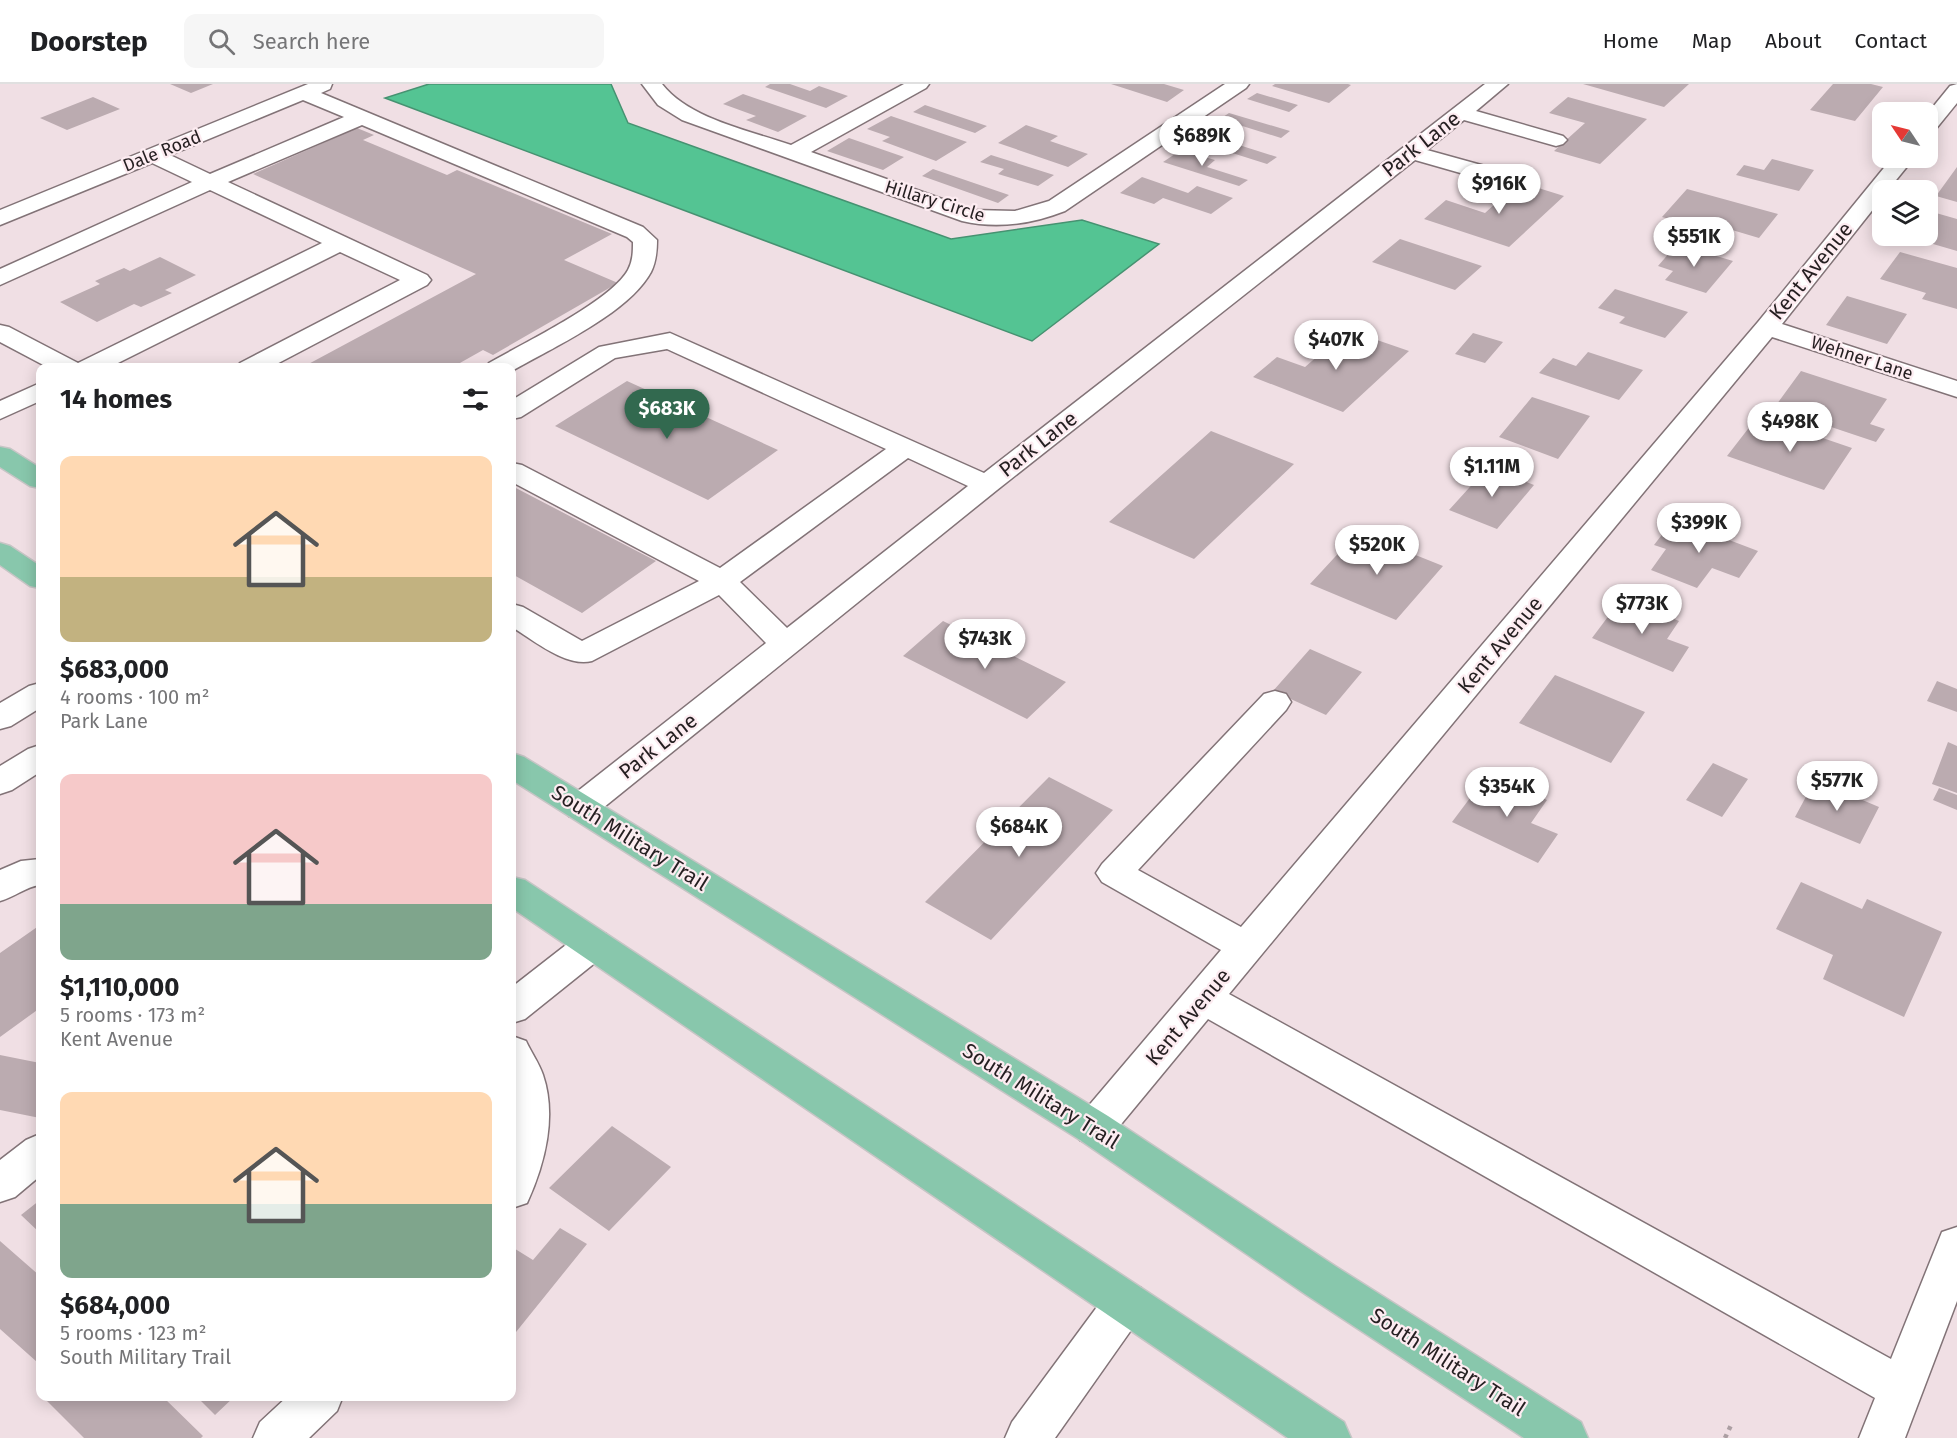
<!DOCTYPE html>
<meta charset="utf-8">
<style>
:root{--surface:#fff;--page:#f6f6f6;--text:#202124;--muted:#757577;--line:#e0e0e0;--accent:#32694f}
body{margin:0;font-family:"Fira Sans",sans-serif;background:var(--page);color:var(--text);height:100vh;display:flex;flex-direction:column;font-size:22px;white-space:nowrap}
*{box-sizing:border-box;margin:0}
p{font-size:20px;color:var(--muted)}
.icon{flex:none;width:33px;height:33px;fill:none;stroke:currentColor;stroke-width:2;stroke-linecap:round;stroke-linejoin:round}
.map{position:relative;flex:1;overflow:hidden}
.details{position:absolute;left:36px;top:279px;width:480px;height:1038px;display:flex;flex-direction:column;background:var(--surface);border-radius:12px;box-shadow:0 3px 15px #0003}
.details>*{flex:none}
.needle{width:39px;rotate:305deg}
.buttons{position:absolute;left:1872px;top:18px;display:grid;gap:12px}
.buttons a{display:grid;place-items:center;width:66px;height:66px;border-radius:12px;background:var(--surface);box-shadow:0 3px 15px #0003;font-size:30px}
.price{position:absolute;translate:-50% -51px;padding:0 14px;border-radius:21px;background:#fff;color:#222;font-size:20px;line-height:39px;filter:drop-shadow(0 2px 3px #0008)}
.price::after{content:'';position:absolute;left:50%;top:36px;width:18px;height:14px;margin-left:-9px;background:inherit;clip-path:polygon(0 0,100% 0,50% 100%)}
.price.selected{background:var(--accent);color:#fff}
ul{padding:0;list-style:none}
li{display:grid;align-content:center;gap:12px;height:318px;padding:0 24px}
li span{display:grid;place-items:center;height:186px;border-radius:12px;color:#555}
li>.icon{margin-inline-start:auto}
span .icon{width:108px;height:108px;fill:#fffc;stroke-width:1}
li b{font-size:26px}
h2{display:flex;justify-content:space-between;align-items:center;height:72px;padding:0 24px;font-size:26px}
header{display:flex;align-items:center;gap:36px;box-sizing:border-box;height:84px;padding:0 30px;background:var(--surface);border-bottom:2px solid var(--line)}
header strong{font-size:28px}
nav{display:flex;gap:33px;margin-inline-start:auto;font-size:21px}
.search{width:420px;height:54px;background:var(--page);display:flex;align-items:center;gap:15px;box-sizing:border-box;padding:0 21px;border-radius:12px;color:var(--muted);font-size:22px}
.map>svg:first-child{display:block}
.water{fill:#54c493;stroke:#469271;stroke-width:1.5}
.building{fill:#bbabb0}
.lines{fill:none;stroke-linecap:round;stroke-linejoin:round}
.minor-casing{stroke:#827377;stroke-width:3}
.major-casing{stroke:#c6c5c5;stroke-width:3}
.path{stroke:#ac9fa3;stroke-width:4.5;stroke-dasharray:4 5;stroke-linecap:butt}
.minor{fill:#fff;fill-rule:evenodd}
.major{fill:#88c7ac;fill-rule:evenodd}
.labels{text-anchor:middle;stroke-width:4.5;stroke-linejoin:round;paint-order:stroke}
.far-street-label{font-size:18px;fill:#251f21;stroke:#fdecf1}
.street-label{font-size:21px;fill:#251f21;stroke:#fdecf1}
</style>
<header>
<strong>Doorstep</strong>
<div class="search"><svg class="icon" aria-label="search" viewBox="0 0 24 24"><circle cx="10" cy="10" r="6"/><path d="M15 15l6 6"/></svg>Search here</div>
<nav><a>Home</a><a>Map</a><a>About</a><a>Contact</a></nav>
</header>
<div class="map">
<svg width="1957" height="1354" viewBox="0 0 1957 1354">
<rect width="100%" height="100%" fill="#f0dfe4"/>
<!-- water -->
<path class="water" d="M 429,0 L 611,0 L 628,39 L 951,155 L 1082,136 L 1159,160 L 1032,257 L 385,14 Z"/>
<!-- building -->
<path class="building" d="M 170,0 L 213,0 L 191,9 Z
M 770,0 L 790,0 L 810,7 L 819,2 L 848,12 L 826,24 L 765,3 Z
M 1111,0 L 1164,0 L 1184,6 L 1167,18 Z
M 1275,0 L 1348,0 L 1351,1 L 1329,19 L 1272,2 Z
M 1583,0 L 1689,0 L 1664,23 Z
M 1833,0 L 1871,0 L 1883,3 L 1855,37 L 1810,26 Z
M 1257,9 L 1298,21 L 1289,28 L 1247,15 Z
M 743,10 L 807,32 L 778,48 L 746,36 L 756,32 L 723,20 Z
M 93,13 L 120,25 L 67,46 L 40,34 Z
M 1568,13 L 1647,35 L 1600,80 L 1554,67 L 1585,39 L 1549,29 Z
M 925,21 L 987,42 L 975,49 L 913,28 Z
M 1229,29 L 1290,47 L 1281,54 L 1220,35 Z
M 891,32 L 967,58 L 936,77 L 882,57 L 890,53 L 867,45 Z
M 1026,41 L 1058,52 L 1050,57 L 1088,70 L 1068,83 L 998,59 Z
M 357,44 L 374,51 L 363,56 L 447,91 L 457,86 L 612,150 L 564,176 L 618,199 L 493,271 L 483,266 L 451,284 L 301,284 L 476,190 L 253,90 Z
M 1198,48 L 1277,73 L 1267,80 L 1188,55 Z
M 849,54 L 904,73 L 883,86 L 827,67 Z
M 1181,66 L 1215,76 L 1207,83 L 1248,96 L 1239,102 L 1163,78 Z
M 991,71 L 1054,91 L 1038,102 L 998,90 L 1004,85 L 980,78 Z
M 1772,75 L 1814,86 L 1799,107 L 1736,91 L 1744,81 L 1764,86 Z
M 1957,83 L 1957,118 L 1936,112 Z
M 933,85 L 1009,111 L 998,119 L 922,92 Z
M 1142,93 L 1188,109 L 1197,102 L 1233,114 L 1211,130 L 1163,114 L 1154,120 L 1120,109 Z
M 1519,98 L 1564,112 L 1509,163 L 1424,135 L 1446,116 L 1485,129 Z
M 1687,105 L 1778,130 L 1759,154 L 1712,140 L 1708,146 L 1662,133 Z
M 1936,129 L 1957,135 L 1957,167 L 1916,155 L 1919,152 L 1928,152 L 1928,140 Z
M 1400,155 L 1482,182 L 1455,206 L 1372,178 Z
M 1677,160 L 1733,177 L 1706,209 L 1665,196 L 1673,187 L 1658,182 Z
M 1900,168 L 1957,184 L 1957,225 L 1922,215 L 1926,209 L 1880,195 Z
M 160,173 L 196,191 L 165,206 L 172,209 L 141,223 L 134,220 L 97,238 L 60,218 L 100,200 L 95,197 L 124,184 L 130,187 Z
M 1615,205 L 1688,228 L 1665,254 L 1619,239 L 1625,233 L 1598,224 Z
M 1847,212 L 1907,230 L 1887,260 L 1826,241 Z
M 1348,246 L 1409,267 L 1343,328 L 1253,293 L 1277,273 L 1305,283 Z
M 1473,249 L 1503,258 L 1485,279 L 1455,270 Z
M 1588,268 L 1643,286 L 1619,316 L 1539,289 L 1553,274 L 1576,282 Z
M 1801,287 L 1887,315 L 1870,340 L 1885,345 L 1876,358 L 1774,324 Z
M 627,297 L 778,366 L 708,416 L 555,342 Z
M 1532,313 L 1590,332 L 1558,375 L 1499,353 Z
M 1758,332 L 1852,364 L 1824,406 L 1727,372 Z
M 1211,347 L 1294,380 L 1194,475 L 1109,438 Z
M 1488,383 L 1534,401 L 1497,445 L 1449,426 Z
M 512,402 L 656,477 L 582,529 L 512,490 Z
M 1674,435 L 1758,467 L 1739,494 L 1712,484 L 1697,504 L 1651,486 L 1666,465 L 1654,461 Z
M 1358,448 L 1443,482 L 1396,536 L 1310,500 Z
M 1622,514 L 1679,537 L 1667,555 L 1689,563 L 1673,588 L 1592,554 Z
M 943,537 L 1066,598 L 1027,635 L 903,572 Z
M 1310,565 L 1362,588 L 1326,631 L 1273,607 Z
M 1555,591 L 1645,628 L 1611,679 L 1519,639 Z
M 1937,597 L 1957,605 L 1957,628 L 1927,617 Z
M 1948,658 L 1957,662 L 1957,709 L 1932,700 Z
M 1713,679 L 1748,695 L 1722,733 L 1686,716 Z
M 1488,690 L 1547,716 L 1531,739 L 1558,750 L 1538,779 L 1452,738 Z
M 1049,693 L 1113,726 L 991,856 L 925,818 Z
M 1815,696 L 1879,723 L 1860,760 L 1795,733 Z
M 1939,704 L 1957,711 L 1957,726 L 1933,716 Z
M 1801,798 L 1862,825 L 1867,815 L 1942,848 L 1904,933 L 1823,895 L 1833,871 L 1776,845 Z
M 40,841 L 40,924 L 0,953 L 0,869 Z
M 0,971 L 40,979 L 40,1034 L 0,1026 Z
M 612,1042 L 671,1083 L 609,1147 L 549,1104 Z
M 40,1116 L 40,1149 L 21,1131 Z
M 560,1144 L 587,1160 L 512,1253 L 512,1163 L 533,1176 Z
M 0,1157 L 40,1192 L 40,1275 L 37,1278 L 0,1245 Z
M 42,1312 L 162,1312 L 203,1352 L 201,1354 L 84,1354 Z
M 196,1312 L 235,1312 L 215,1331 Z"/>
<g class="lines">
<!-- minor casing -->
<g class="minor-casing">
<path id="minor" d="M 308,0 L 332,0 L 330,5 L 321,9 L 643,143 L 657,156 C 657,167 656,178 651,188 C 629,229 552,264 512,287 L 512,284 L 486,284 L 489,279 C 522,260 611,217 628,186 C 633,177 633,167 633,158 L 627,153 L 362,41 L 228,98 L 427,191 L 431,196 L 427,201 L 269,284 L 237,284 L 240,279 L 400,196 L 340,168 L 108,284 L 49,284 L 0,258 L 0,241 L 9,243 L 78,279 L 322,159 L 210,106 L 0,201 L 0,185 L 192,98 L 152,79 L 0,141 L 0,126 ZM 303,16 L 344,33 L 210,90 L 170,71 Z
M 642,0 L 662,0 C 689,35 751,47 791,61 L 904,0 L 929,0 L 926,4 L 811,68 L 973,126 L 1015,127 L 1049,117 L 1225,0 L 1249,0 L 1246,4 L 1065,127 C 1032,140 996,145 962,137 L 682,36 L 658,21 Z
M 1485,0 L 1508,0 L 1476,27 L 1563,52 L 1567,56 L 1563,60 L 1556,62 L 1464,36 L 1427,66 L 1521,92 L 1524,97 L 1521,102 L 1513,104 L 1415,76 L 997,406 L 593,732 L 581,735 L 569,732 L 564,723 L 569,714 L 766,559 L 719,511 L 592,577 C 567,584 533,556 512,543 L 512,520 L 523,523 L 582,557 L 699,497 L 512,398 L 512,379 L 522,381 L 720,484 L 886,365 L 667,265 L 615,274 L 521,333 L 512,335 L 512,316 L 599,263 L 670,249 L 984,389 ZM 908,374 L 968,402 L 787,544 L 740,498 Z
M 1957,0 L 1957,19 L 1935,46 L 1928,48 L 1928,29 L 1950,2 Z
M 1892,74 L 1914,74 L 1888,106 L 1882,106 L 1882,114 L 1782,240 L 1957,297 L 1957,313 L 1772,253 L 1229,910 L 1891,1275 L 1942,1148 L 1957,1143 L 1957,1217 L 1905,1354 L 1859,1354 L 1875,1314 L 1208,935 L 1108,1056 L 1094,1061 L 1080,1056 L 1074,1044 L 1080,1032 L 1221,866 L 1102,798 L 1096,789 L 1102,780 L 1264,610 L 1275,607 L 1286,610 L 1291,618 L 1286,626 L 1138,786 L 1241,843 L 1758,238 Z
M 40,299 L 40,317 L 0,335 L 0,317 Z
M 40,599 L 40,624 L 11,642 L 0,645 L 0,619 L 29,602 Z
M 40,661 L 40,688 L 12,706 L 0,710 L 0,682 L 28,665 Z
M 40,775 L 40,801 C 25,803 15,813 0,817 L 0,786 L 21,777 Z
M 593,846 L 606,850 L 611,860 L 606,870 L 525,935 L 512,939 L 512,903 L 580,850 Z
M 512,952 L 526,957 C 531,968 539,979 543,991 C 557,1032 545,1080 527,1119 L 512,1124 Z
M 40,1050 L 40,1092 L 15,1113 L 0,1118 L 0,1076 L 26,1056 Z
M 1126,1198 L 1141,1204 L 1148,1218 L 1141,1232 L 1055,1354 L 1005,1354 L 1012,1338 L 1111,1204 Z
M 288,1312 L 343,1312 L 337,1327 L 309,1354 L 253,1354 L 260,1338 Z"/>
</g>
<!-- major casing -->
<g class="major-casing">
<path id="major" d="M 0,363 L 10,365 L 40,384 L 40,404 L 30,402 L 0,383 Z
M 0,459 L 10,462 L 40,482 L 40,504 L 30,502 L 0,481 Z
M 512,669 L 524,673 L 1108,1032 L 1335,1182 L 1581,1338 L 1588,1354 L 1524,1354 L 1305,1210 L 1080,1056 L 512,696 Z
M 512,793 L 525,796 L 1344,1338 L 1351,1354 L 1288,1354 L 512,824 Z"/>
</g>
<!-- path -->
<path class="path" d="M 1725,1354 L 1732,1339"/>
<!-- minor -->
<use href="#minor" class="minor"/>
<!-- major -->
<use href="#major" class="major"/>
</g>
<g class="labels">
<!-- far-street labels -->
<g class="far-street-label">
<text transform="translate(162 67) rotate(-22)" y="6">Dale Road</text>
<text transform="translate(935 117) rotate(17)" y="6">Hillary Circle</text>
<text transform="translate(1862 274) rotate(18)" y="6">Wehner Lane</text>
</g>
<!-- street labels -->
<g class="street-label">
<text transform="translate(1421 60) rotate(-38)" y="7">Park Lane</text>
<text transform="translate(1811 187) rotate(-51)" y="7">Kent Avenue</text>
<text transform="translate(1038 360) rotate(-38)" y="7">Park Lane</text>
<text transform="translate(1500 561) rotate(-50)" y="7">Kent Avenue</text>
<text transform="translate(658 662) rotate(-38)" y="7">Park Lane</text>
<text transform="translate(630 754) rotate(32)" y="7">South Military Trail</text>
<text transform="translate(1188 933) rotate(-50)" y="7">Kent Avenue</text>
<text transform="translate(1041 1012) rotate(32)" y="7">South Military Trail</text>
<text transform="translate(1448 1278) rotate(33)" y="7">South Military Trail</text>
</g>
</g>
</svg>
<div class="buttons">
<a><svg class="needle" viewBox="-14 -14 28 28"><path d="M0-13l5 13h-10z" fill="#e53935"/><path d="M0 13l5-13h-10z" fill="#757577"/></svg></a>
<a><svg class="icon" aria-label="layers" viewBox="0 0 24 24"><path d="M12 4l9 5-9 5-9-5zM3 14l9 5 9-5"/></svg></a>
</div>
<b class="price" style="left:1202px;top:83px">$689K</b>
<b class="price" style="left:1499px;top:131px">$916K</b>
<b class="price" style="left:1694px;top:184px">$551K</b>
<b class="price" style="left:1336px;top:287px">$407K</b>
<b class="price selected" style="left:667px;top:356px">$683K</b>
<b class="price" style="left:1790px;top:369px">$498K</b>
<b class="price" style="left:1492px;top:414px">$1.11M</b>
<b class="price" style="left:1699px;top:470px">$399K</b>
<b class="price" style="left:1377px;top:492px">$520K</b>
<b class="price" style="left:1642px;top:551px">$773K</b>
<b class="price" style="left:985px;top:586px">$743K</b>
<b class="price" style="left:1837px;top:728px">$577K</b>
<b class="price" style="left:1507px;top:734px">$354K</b>
<b class="price" style="left:1019px;top:774px">$684K</b>
<section class="details">
<h2>14 homes<svg class="icon" aria-label="filters" viewBox="0 0 24 24"><path d="M4 7h16M4 17h16"/><circle cx="9" cy="7" r="2"/><circle cx="15" cy="17" r="2"/></svg></h2>
<ul>
<li><span style="background:linear-gradient(#ffd9b3 65%,#c2b280 0)"><svg class="icon" aria-label="home" viewBox="0 0 24 24"><path d="M3 11l9-7 9 7M6 9v11h12V9"/></svg></span><div><b>$683,000</b><p>4 rooms · 100 m²</p><p>Park Lane</p></div></li>
<li><span style="background:linear-gradient(#f6c9c9 70%,#7fa58c 0)"><svg class="icon" aria-label="home" viewBox="0 0 24 24"><path d="M3 11l9-7 9 7M6 9v11h12V9"/></svg></span><div><b>$1,110,000</b><p>5 rooms · 173 m²</p><p>Kent Avenue</p></div></li>
<li><span style="background:linear-gradient(#ffd9b3 60%,#7fa58c 0)"><svg class="icon" aria-label="home" viewBox="0 0 24 24"><path d="M3 11l9-7 9 7M6 9v11h12V9"/></svg></span><div><b>$684,000</b><p>5 rooms · 123 m²</p><p>South Military Trail</p></div></li>
</ul>
</section>
</div>
